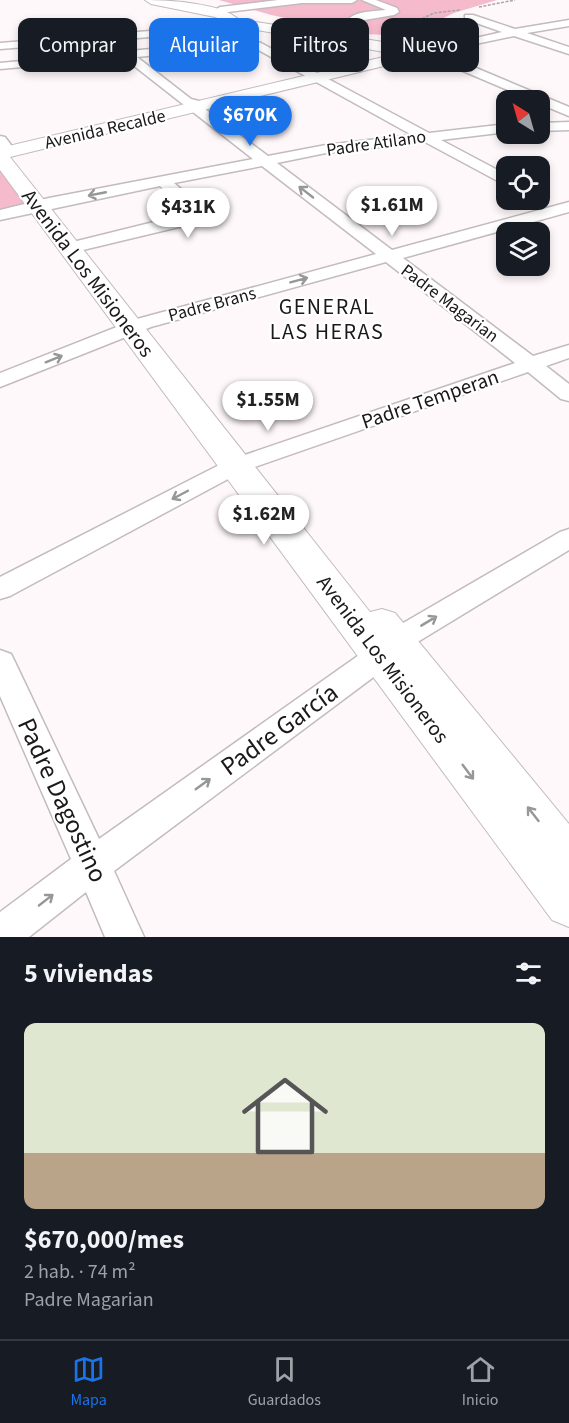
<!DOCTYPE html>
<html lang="es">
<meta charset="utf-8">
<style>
:root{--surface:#171b24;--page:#242831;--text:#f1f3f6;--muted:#9ea1a6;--line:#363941;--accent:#1a73e8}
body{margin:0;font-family:"Source Sans 3",sans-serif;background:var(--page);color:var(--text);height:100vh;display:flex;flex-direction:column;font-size:22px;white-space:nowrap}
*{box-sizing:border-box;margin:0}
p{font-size:20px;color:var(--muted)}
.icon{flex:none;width:33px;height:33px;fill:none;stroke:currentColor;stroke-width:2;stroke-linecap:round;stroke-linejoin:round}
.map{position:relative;height:937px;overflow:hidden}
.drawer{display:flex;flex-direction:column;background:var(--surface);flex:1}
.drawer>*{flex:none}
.guide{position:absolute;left:18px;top:18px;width:534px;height:54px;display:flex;gap:12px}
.needle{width:39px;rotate:323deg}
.controls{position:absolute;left:496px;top:90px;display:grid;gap:12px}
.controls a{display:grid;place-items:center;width:54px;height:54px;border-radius:12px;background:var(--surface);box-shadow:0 3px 9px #0003;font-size:30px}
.price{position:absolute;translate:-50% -51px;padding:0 14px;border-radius:21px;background:#fff;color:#222;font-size:20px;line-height:39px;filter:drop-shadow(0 2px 3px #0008)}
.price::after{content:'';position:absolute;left:50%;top:36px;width:18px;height:14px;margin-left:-9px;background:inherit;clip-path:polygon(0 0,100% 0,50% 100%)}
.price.current{background:var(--accent);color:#fff}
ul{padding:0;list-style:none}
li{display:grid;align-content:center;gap:12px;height:318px;padding:0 24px}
li span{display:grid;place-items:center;height:186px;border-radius:12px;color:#555}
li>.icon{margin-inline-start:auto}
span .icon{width:108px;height:108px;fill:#fffc;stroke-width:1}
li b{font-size:26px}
h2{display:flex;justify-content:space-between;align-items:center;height:72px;padding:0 24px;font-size:26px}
.pill{padding:0 21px;border-radius:12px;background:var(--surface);box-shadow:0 3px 9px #0003;font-size:21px;line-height:54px}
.pill.current{background:var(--accent);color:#fff}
.dock{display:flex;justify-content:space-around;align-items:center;height:84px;border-top:2px solid var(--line);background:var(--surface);font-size:16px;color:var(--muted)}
.dock a{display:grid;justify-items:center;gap:3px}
.dock .current{color:var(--accent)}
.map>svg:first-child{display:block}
.green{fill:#f6bacd}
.building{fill:#f5d7e0;stroke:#ccc4c6;stroke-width:1.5}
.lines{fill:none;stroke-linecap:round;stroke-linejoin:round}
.minor-casing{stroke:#c3bbbd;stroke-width:3}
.major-casing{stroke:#c3bbbd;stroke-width:2}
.path{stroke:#aaa5a6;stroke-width:1.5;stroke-dasharray:3 1.5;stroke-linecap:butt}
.minor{fill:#fff;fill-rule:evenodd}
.major{fill:#fff;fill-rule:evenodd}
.oneway{stroke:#989797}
.labels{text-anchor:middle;stroke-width:4.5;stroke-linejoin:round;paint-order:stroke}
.far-street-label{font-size:18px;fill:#1a1818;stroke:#fff}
.street-label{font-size:21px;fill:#1a1818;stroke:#fff}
.neighbourhood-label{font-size:22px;letter-spacing:1.5px;fill:#1a1818;stroke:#fff}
.near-street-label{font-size:26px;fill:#1a1818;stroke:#fff}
</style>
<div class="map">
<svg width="569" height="937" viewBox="0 0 569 937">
<rect width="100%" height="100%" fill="#fff8fa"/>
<!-- green -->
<path class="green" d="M 219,0 L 497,0 L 454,13 L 406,36 L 364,34 L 271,15 Z
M 0,165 L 27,202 L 25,205 L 0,211 Z"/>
<!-- building -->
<path class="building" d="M 249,103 L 266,114 L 230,124 L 214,111 Z"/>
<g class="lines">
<!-- minor casing -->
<g class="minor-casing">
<path id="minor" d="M 278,0 L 357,0 L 352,3 L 302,3 L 220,13 L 215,10 L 220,7 Z
M 362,0 L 376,0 L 397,8 L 399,12 L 394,15 L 358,21 L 354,31 L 336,35 L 336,31 L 345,27 C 347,10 372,12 386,10 Z
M 465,15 L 473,15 L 515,29 L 569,20 L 569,26 L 527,33 L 569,47 L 569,54 L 514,36 L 438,52 L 569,107 L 569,116 L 540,104 L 540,100 L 531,100 L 423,54 L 423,50 L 502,32 L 465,19 Z
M 250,23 L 254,24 L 254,28 L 115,40 L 129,51 L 249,40 L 261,43 L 429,133 L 507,124 L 507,132 L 441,140 L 507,175 L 507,186 L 425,142 L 326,153 L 277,163 L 392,250 L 569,202 L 569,212 L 403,258 L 533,356 L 569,345 L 569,358 L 546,366 L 569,384 L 569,401 L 561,399 L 528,372 L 243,471 L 10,596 L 0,599 L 0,577 L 227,461 L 515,363 L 386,262 L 151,327 L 0,387 L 0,373 L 137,319 L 376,254 L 262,166 L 174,183 L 204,209 L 206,218 L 204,221 L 83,250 L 77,249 L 74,245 L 77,241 L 190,213 L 160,186 L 0,220 L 0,210 L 49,198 L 253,159 L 124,58 L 0,69 L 0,63 L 117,52 L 103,41 L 0,49 L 0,43 ZM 249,46 L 253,47 L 412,135 L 326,145 L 268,156 L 201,106 L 199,101 L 191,99 L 137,57 Z
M 569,122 L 569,130 L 540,131 L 540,123 Z
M 0,136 L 5,137 L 11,145 L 9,148 L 0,148 Z
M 569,529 L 569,550 L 406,649 L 391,664 L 114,871 L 144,937 L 105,937 L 86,892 L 29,937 L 0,937 L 0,912 L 71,859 L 0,696 L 0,650 L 11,654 L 15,662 L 99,839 L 369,648 L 386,633 L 560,532 Z"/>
</g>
<!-- major casing -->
<g class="major-casing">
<path id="major" d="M 145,0 C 168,0 223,3 239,20 L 232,24 L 215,17 L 151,4 Z
M 256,22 L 383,42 L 413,50 L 425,50 L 427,53 L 425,56 L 10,157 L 370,612 L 382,609 L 395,613 L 569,824 L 569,927 L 552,920 L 0,170 L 0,148 L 396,54 L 251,29 L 249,26 L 251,23 Z"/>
</g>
<!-- path -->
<path class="path" d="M 479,7 L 515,0
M 395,36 L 415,26 L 413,23 L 434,13 L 460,10"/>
<!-- minor -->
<use href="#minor" class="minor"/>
<!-- major -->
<use href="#major" class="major"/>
</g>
<!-- one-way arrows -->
<defs><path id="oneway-shaft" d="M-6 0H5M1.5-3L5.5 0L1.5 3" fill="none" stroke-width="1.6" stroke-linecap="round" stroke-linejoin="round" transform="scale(1.5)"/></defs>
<g class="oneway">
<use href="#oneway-shaft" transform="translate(306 192) rotate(-142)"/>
<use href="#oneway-shaft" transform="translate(97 194) rotate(169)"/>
<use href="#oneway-shaft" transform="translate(299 280) rotate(-15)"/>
<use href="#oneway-shaft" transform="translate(54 359) rotate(-22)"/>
<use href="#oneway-shaft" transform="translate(180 495) rotate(152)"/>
<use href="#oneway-shaft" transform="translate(429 621) rotate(-31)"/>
<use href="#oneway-shaft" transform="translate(468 772) rotate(53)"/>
<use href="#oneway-shaft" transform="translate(203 784) rotate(-36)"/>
<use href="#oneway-shaft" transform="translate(533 814) rotate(-128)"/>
<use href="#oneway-shaft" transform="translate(46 900) rotate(-38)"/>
</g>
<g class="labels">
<!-- far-street labels -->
<g class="far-street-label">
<text transform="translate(105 129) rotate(-13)" y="6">Avenida Recalde</text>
<text transform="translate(376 143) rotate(-8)" y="6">Padre Atilano</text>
<text transform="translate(450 303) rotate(37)" y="6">Padre Magarian</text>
<text transform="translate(212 304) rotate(-15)" y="6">Padre Brans</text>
</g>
<!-- street labels -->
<g class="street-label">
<text transform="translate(88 273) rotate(53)" y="7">Avenida Los Misioneros</text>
<text transform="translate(430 399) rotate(-19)" y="7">Padre Temperan</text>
<text transform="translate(383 659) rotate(53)" y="7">Avenida Los Misioneros</text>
</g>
<!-- neighbourhood labels -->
<g class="neighbourhood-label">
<text x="327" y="314">GENERAL<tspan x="327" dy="25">LAS HERAS</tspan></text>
</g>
<!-- near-street labels -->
<g class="near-street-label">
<text transform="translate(279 729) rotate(-36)" y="9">Padre García</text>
<text transform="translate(63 800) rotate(65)" y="9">Padre Dagostino</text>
</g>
</g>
</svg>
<div class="controls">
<a><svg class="needle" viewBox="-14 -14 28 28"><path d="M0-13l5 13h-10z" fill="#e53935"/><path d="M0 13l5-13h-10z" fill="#9ea1a6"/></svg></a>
<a><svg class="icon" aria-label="locate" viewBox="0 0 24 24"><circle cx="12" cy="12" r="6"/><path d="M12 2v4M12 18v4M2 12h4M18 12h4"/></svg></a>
<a><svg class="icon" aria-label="layers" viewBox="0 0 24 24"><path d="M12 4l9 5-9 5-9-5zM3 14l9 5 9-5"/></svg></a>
</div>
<b class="price current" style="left:250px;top:147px">$670K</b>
<b class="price" style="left:392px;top:237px">$1.61M</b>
<b class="price" style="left:188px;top:239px">$431K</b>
<b class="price" style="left:268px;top:432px">$1.55M</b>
<b class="price" style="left:264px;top:546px">$1.62M</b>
<div class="guide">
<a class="pill">Comprar</a>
<a class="pill current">Alquilar</a>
<a class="pill">Filtros</a>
<a class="pill">Nuevo</a>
</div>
</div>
<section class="drawer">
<h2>5 viviendas<svg class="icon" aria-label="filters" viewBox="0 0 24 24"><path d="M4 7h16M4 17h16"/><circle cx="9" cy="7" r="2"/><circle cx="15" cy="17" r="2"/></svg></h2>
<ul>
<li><span style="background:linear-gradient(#dfe7d0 70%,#b9a48a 0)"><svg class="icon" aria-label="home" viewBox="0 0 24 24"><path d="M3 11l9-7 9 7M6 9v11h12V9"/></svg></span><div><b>$670,000/mes</b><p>2 hab. · 74 m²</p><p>Padre Magarian</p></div></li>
</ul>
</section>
<nav class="dock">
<a class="current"><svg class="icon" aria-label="map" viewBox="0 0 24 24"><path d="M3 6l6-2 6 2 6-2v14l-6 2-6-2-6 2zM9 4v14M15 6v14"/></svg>Mapa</a>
<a><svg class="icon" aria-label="saved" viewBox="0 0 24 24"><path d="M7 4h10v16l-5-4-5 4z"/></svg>Guardados</a>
<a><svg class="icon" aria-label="home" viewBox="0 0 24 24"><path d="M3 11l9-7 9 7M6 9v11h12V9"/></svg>Inicio</a>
</nav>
